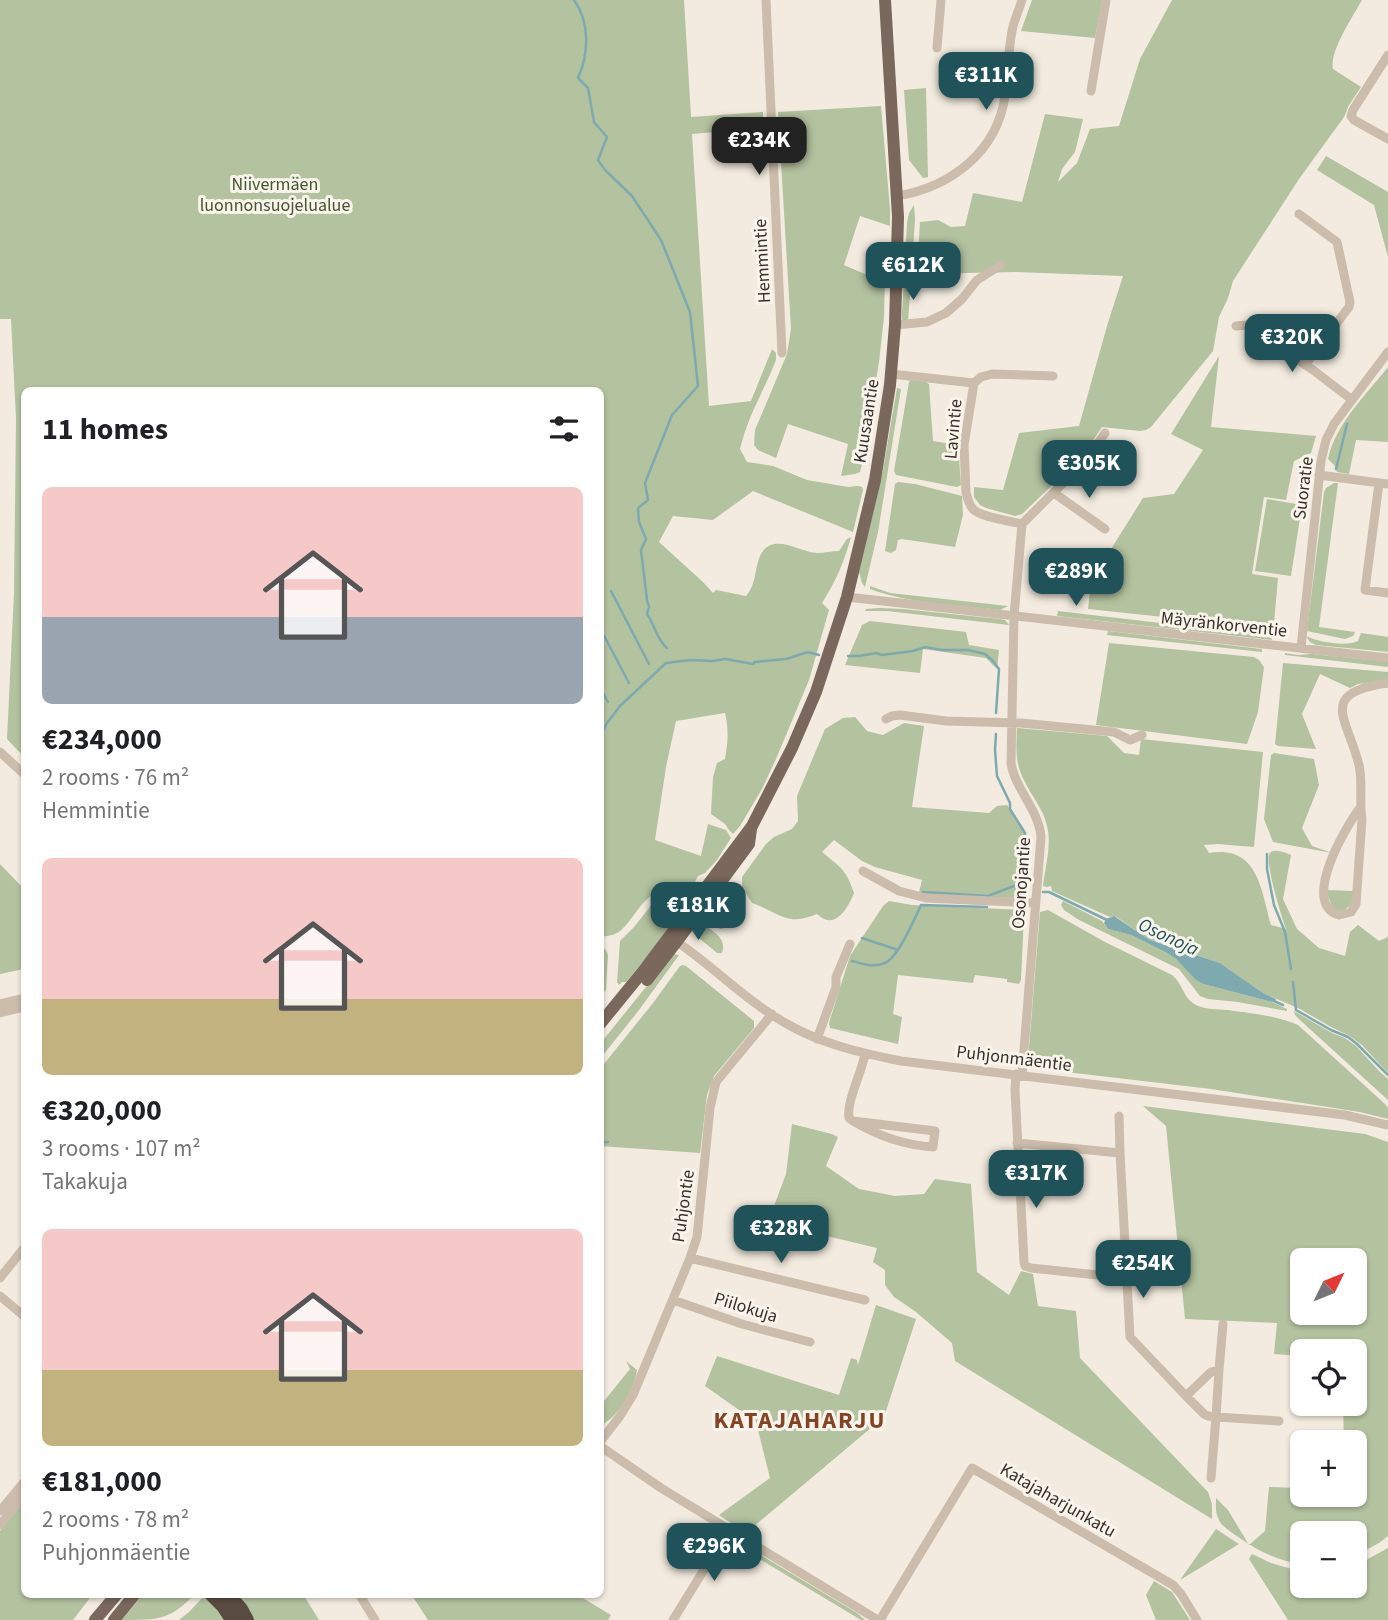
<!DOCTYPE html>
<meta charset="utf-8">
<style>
:root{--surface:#fff;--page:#f6f6f6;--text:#202124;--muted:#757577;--accent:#20525a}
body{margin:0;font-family:"Source Sans 3",sans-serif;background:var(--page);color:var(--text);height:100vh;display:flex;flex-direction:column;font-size:26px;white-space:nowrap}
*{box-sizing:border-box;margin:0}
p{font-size:23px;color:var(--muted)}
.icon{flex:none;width:38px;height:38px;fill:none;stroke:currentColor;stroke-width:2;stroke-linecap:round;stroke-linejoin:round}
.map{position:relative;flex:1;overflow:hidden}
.details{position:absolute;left:21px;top:387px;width:583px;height:1211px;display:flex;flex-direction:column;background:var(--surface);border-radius:10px;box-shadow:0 2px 5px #0004}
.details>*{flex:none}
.needle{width:46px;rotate:47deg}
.buttons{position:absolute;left:1290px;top:1248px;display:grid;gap:14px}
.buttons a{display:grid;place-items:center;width:77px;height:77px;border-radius:10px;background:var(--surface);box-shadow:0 2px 5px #0004;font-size:35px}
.price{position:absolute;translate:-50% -60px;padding:0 16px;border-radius:14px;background:var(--accent);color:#fff;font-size:23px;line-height:46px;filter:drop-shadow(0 2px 4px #0008)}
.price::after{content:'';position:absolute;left:50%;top:42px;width:21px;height:16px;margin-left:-10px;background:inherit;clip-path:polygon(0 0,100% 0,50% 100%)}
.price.current{background:#222;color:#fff}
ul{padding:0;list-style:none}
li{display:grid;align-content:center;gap:14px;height:371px;padding:0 21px}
li span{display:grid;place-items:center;height:217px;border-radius:10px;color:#555}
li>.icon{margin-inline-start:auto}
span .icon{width:126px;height:126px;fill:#fffc;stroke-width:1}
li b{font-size:30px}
h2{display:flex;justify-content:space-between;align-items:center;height:84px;padding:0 21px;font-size:30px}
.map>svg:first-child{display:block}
.green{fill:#b3c29f;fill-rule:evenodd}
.water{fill:#7eaaaf}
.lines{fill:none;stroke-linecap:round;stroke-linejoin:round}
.stream{stroke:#7eaaaf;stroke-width:2.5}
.minor{stroke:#cbbcab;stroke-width:9}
.major{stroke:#7a685c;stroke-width:12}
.highway{stroke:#594b41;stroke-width:14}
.labels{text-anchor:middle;stroke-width:6;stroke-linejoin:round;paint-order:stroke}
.park-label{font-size:18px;fill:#45572e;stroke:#faf5ec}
.street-label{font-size:18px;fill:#39302a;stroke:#faf5ec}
.water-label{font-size:19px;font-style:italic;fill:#20525a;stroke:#faf5ec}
.district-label{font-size:24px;font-weight:bold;letter-spacing:2px;fill:#864324;stroke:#faf5ec}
</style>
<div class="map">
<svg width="1388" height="1620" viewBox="0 0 1388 1620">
<rect width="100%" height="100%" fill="#f3ebdf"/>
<!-- green -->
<path class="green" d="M 0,0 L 684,0 L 691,117 L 763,112 L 763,128 L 692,134 L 709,406 L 751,401 L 772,349 L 776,353 L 776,360 C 764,391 748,415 740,449 L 747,462 L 773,466 L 807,480 L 848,487 L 858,486 L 862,487 L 863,490 L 853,532 L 753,491 L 713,520 L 673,516 L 659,542 L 703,582 L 713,593 L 716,590 L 746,596 C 757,584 754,568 761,554 C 773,532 799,552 817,553 C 824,553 832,551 839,551 L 847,539 L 851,537 C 845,560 835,583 822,603 L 829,610 L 809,680 L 776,759 L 762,789 L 740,826 L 733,834 L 729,830 L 725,824 L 711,814 L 713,777 L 717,763 L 725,759 C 728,740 729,731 725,713 L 676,721 L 666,767 L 655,840 L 701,856 L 708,824 L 726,830 L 731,838 L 717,860 L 705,873 L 698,876 L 687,897 L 683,901 C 678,899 673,894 668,893 C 646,885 633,924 617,933 C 612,936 606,936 600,937 L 600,390 L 24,390 L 24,757 L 7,739 L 14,593 L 16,419 L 11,319 L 0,319 Z
M 1032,0 L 1102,0 L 1095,38 L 1021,31 Z
M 1172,0 L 1362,0 C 1353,16 1329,52 1333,69 L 1361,87 L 1349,105 L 1344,117 L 1299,179 L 1233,281 L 1228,298 L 1219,317 L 1213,351 L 1151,427 L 1146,430 L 1140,431 L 1102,427 C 1080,462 1051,486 1022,514 L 1015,516 L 986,508 L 980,505 L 974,497 L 974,487 L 1003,490 L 1019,433 L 1079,426 L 1107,326 L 1123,276 L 1016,272 L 917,274 L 920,222 L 938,220 L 951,227 L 965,226 L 973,193 L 1022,202 L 1045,114 L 1083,119 L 1075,152 L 1062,169 L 1058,182 L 1077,163 L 1090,129 L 1119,126 L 1140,59 Z
M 926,88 L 928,177 L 923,178 L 909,160 L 904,90 Z
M 881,106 L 890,209 L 890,226 L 860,216 L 844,265 L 874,278 L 885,276 L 884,317 L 879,362 L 875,385 L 869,405 L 867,418 L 867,445 L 860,472 L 855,474 L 841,476 L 848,444 L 788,424 L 776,458 L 758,450 L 754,445 L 755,430 L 787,354 L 791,329 L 778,112 Z
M 1326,156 L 1388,192 L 1388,257 L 1374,205 L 1317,170 Z
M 914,205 L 915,219 L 908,322 L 904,322 L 902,319 L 902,313 L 907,223 L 909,213 Z
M 1219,356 L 1211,427 L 1316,436 L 1311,453 L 1294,461 L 1286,500 L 1264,497 L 1252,574 L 1278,578 L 1274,623 L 1272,626 L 1268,628 L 1088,609 L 1091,581 L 1143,498 L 1174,494 L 1203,450 L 1171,434 Z
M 1388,367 L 1388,442 L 1356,440 L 1349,474 L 1337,472 L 1335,466 L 1328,459 C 1336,423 1366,395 1388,367 Z
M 911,380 L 924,381 L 929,384 L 933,441 L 958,445 L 961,485 L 957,487 L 896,475 L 894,471 L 909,382 Z
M 897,388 L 901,389 L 878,532 L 865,587 L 862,583 L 859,572 L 883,470 Z
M 898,482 L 915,484 L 962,496 L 963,515 L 955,547 L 902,539 L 898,540 L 896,550 L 891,553 L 885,551 L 895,484 Z
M 1334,483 L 1338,483 L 1319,627 L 1355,632 L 1353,636 L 1345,639 L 1307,631 L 1324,492 L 1326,488 Z
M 1267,499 L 1302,505 L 1291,576 L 1255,571 Z
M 870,586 L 890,593 L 1008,606 L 1000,610 C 957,605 911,604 870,589 Z
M 880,608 L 903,609 L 1000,619 L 1005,620 L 1009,625 L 887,611 L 865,611 L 866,609 Z
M 1058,611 L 1271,636 L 1272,640 L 1057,616 Z
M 870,621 L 966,632 L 969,645 L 999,650 L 997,669 L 986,658 L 923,649 L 920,673 L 845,665 L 862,625 Z
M 1108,631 L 1262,649 L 1262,652 L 1107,635 Z
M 1361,633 L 1388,637 L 1388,652 L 1316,645 L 1310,642 L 1306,636 C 1318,642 1346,647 1358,641 Z
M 1109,643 L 1254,657 L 1259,660 L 1264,667 L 1258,712 L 1247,744 L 1096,725 Z
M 1285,653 L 1298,655 L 1312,654 L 1388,662 L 1388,667 L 1285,655 Z
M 1283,663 L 1388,672 L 1388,680 L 1358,684 L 1350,688 L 1320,674 L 1302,714 L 1316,749 L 1278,746 L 1275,744 Z
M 855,717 L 867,731 L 883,735 L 904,723 L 924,726 L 912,807 L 989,813 L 997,806 L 1007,805 C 1014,815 1023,827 1027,839 C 1030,848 1026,890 1021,898 L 919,894 L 919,892 L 922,880 L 875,867 L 862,861 L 834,840 L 822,852 C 841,868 846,869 854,893 C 850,903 840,923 827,920 C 823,919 820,916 817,914 C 809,917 801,920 792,919 C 780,918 765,907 752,903 L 742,887 L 742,877 L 766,844 L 774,837 L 792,829 L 798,821 L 797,796 L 825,729 L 843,718 Z
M 1017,728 L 1107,736 L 1124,753 L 1139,755 L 1141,739 L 1263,752 L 1254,847 L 1217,844 L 1204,845 L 1209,853 C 1258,845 1261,889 1271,925 L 1286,929 C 1282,918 1264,861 1270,853 C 1274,848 1286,853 1291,855 L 1283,899 L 1297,929 L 1319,948 L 1345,956 L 1350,932 L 1358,925 L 1379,941 L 1388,937 L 1388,1073 L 1362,1045 L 1348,1035 L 1331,1027 L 1300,1009 L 1263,993 L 1220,963 L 1150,940 L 1118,918 L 1114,916 L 1110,917 L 1052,891 L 1051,886 L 1047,887 L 1043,886 C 1045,867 1052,845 1047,826 C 1044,810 1032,797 1025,782 C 1015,765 1016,748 1017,728 Z
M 1274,753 L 1314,759 L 1319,785 L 1302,828 L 1312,846 L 1332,853 L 1273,842 L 1264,819 L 1271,755 Z
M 0,864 L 24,889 L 24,969 L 0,974 Z
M 731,885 L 732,885 L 726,925 L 724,928 L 720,929 L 706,919 Z
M 1326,890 L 1354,891 C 1355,900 1351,906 1343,911 L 1333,909 Z
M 658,899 L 667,899 L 682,908 L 652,951 L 626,982 L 622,982 L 619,985 L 617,982 L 620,941 L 634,927 L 653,903 Z
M 889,901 L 912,905 L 1022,910 L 1024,914 L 1021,980 L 1019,984 L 1007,982 L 1007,979 L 975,975 L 973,983 L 898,975 L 893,1014 L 902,1017 L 898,1044 L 830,1028 L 829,1023 L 850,956 L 883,906 Z
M 1063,901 L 1102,921 L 1108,929 L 1131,935 L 1167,953 L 1176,959 L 1203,984 L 1272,1002 L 1287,1009 L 1287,1011 L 1238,1002 L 1208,999 L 1200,996 L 1179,969 L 1079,920 L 1064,910 L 1061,905 Z
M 1048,910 L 1105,942 L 1172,975 C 1183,984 1183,998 1196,1005 C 1206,1010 1217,1009 1228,1010 C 1248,1013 1280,1016 1298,1025 L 1385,1104 L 1388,1108 L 1388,1119 L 1360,1112 L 1211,1089 L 1032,1068 L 1028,1060 L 1040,912 Z
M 703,924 C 714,932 727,938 722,953 L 717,953 L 699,938 L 697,933 Z
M 600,947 L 606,950 L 608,955 L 606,990 L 600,997 Z
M 675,954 L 679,955 L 639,1010 L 600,1059 L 600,1044 L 670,957 Z
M 683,965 L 686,966 L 754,1021 L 754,1028 L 714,1076 L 707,1095 L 700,1153 L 600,1146 L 600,1069 L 653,1003 L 680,966 Z
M 1294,1011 L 1332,1033 L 1345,1038 L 1356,1046 L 1380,1072 L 1388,1079 L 1388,1100 L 1301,1021 L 1295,1015 Z
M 1143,1106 L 1365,1134 L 1388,1142 L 1388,1536 L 1379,1543 L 1355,1556 L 1354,1533 L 1302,1533 L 1302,1564 C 1275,1561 1253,1548 1231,1532 C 1226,1528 1221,1525 1219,1520 C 1215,1513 1216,1505 1216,1498 L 1228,1510 L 1249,1545 L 1265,1531 L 1269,1487 L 1302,1488 L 1302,1494 L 1354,1494 L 1354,1442 L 1344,1442 L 1343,1404 L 1354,1404 L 1354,1351 L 1302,1351 L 1302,1356 L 1274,1354 L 1277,1323 L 1185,1319 L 1166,1126 ZM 1302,1260 L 1354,1260 L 1354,1312 L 1302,1312 Z
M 792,1124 L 832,1134 L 838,1137 L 826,1166 L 859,1189 L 895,1196 L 924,1194 L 935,1179 L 971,1184 L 977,1272 L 1009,1295 L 1021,1271 L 1033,1274 L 1038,1306 L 1076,1311 L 1080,1358 L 1208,1492 L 1212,1504 L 1212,1519 L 955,1361 L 952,1343 L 916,1312 L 894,1297 L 885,1285 L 885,1270 L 873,1262 L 877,1248 L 768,1222 L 786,1174 Z
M 876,1305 L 916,1319 L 884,1417 L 746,1533 L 719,1515 L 770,1478 L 756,1422 L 705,1386 L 717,1356 L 839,1395 L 851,1358 L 857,1360 L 858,1365 Z
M 626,1361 L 637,1370 C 634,1391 619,1416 600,1426 L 600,1406 L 630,1369 Z
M 24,1501 L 24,1594 L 93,1594 L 73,1620 L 0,1620 L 0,1531 Z
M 1216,1529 L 1239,1544 L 1180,1580 Z
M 738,1544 L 746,1546 L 857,1613 L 865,1620 L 861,1620 L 736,1545 Z
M 1388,1548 L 1388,1620 L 1288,1620 L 1249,1559 L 1252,1554 L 1271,1563 L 1302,1572 L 1302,1586 L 1354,1586 L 1355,1566 Z
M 1154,1581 L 1172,1592 L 1190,1620 L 1156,1620 L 1146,1595 Z
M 143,1594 L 195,1594 C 170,1620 159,1620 122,1620 Z
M 236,1594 L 303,1594 L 319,1620 L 253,1620 Z
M 411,1594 L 576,1594 L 611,1615 L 608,1620 L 428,1620 Z
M 203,1597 L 216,1607 L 223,1620 L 179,1620 L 189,1612 Z"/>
<!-- water -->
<path class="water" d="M 1114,916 L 1150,940 L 1220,963 L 1263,993 L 1276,999 L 1275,1001 L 1272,1002 L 1203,984 L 1195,979 L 1176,959 L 1167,953 L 1131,935 L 1108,929 L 1104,923 L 1106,919 Z"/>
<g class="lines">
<!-- stream -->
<path class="stream" d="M 574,0 C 590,22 589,54 578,78 L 588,88 L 594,122 L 607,137 L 598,160 L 605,170 L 632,196 L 661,240 L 690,312 L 698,386 L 672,415 L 645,483 L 648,500 L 638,508 L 639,522 L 646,539 L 641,550 L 647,600 L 649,607 L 647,614 C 655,625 656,639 667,648
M 1336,469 L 1347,424
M 611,591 L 649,664
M 600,628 L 629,683
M 848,656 L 859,656 L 876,653 L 882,655 L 913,651 L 925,647 L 942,650 L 968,650 L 985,654 L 993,661 L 999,669 L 996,713
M 600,688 L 608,702
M 996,734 L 995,750 L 997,776 L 1010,803 L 1010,809 L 1025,833 L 1025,892 L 1027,891
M 600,736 L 607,723 L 620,706 L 666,663 L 691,660 L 712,661 L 725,659 L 753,664 L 755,662 L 786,659 L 808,652 L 819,655
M 1267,854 L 1267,869 L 1274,905 L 1285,932 L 1291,969
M 923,892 L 988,896 L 1024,882
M 1043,892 L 1049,892 L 1107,920
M 862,938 L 898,950
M 852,961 C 863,964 874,968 885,963 C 898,958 915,918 921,905 L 987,907
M 1293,982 L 1296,1010 L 1331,1030 L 1348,1037 L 1357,1044 L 1388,1075
M 1274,1001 L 1283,1005
M 600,1142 L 608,1142"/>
<!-- minor -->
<path class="minor" d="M 766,0 L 782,353
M 937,48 L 941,0
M 1388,55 L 1353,110 L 1351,116 L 1354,120 L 1388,139
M 1091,91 L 1106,0
M 897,196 C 951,187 997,152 1005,96 C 1008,75 1008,52 1012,31 C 1014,20 1019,10 1022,0
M 1299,214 L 1337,242 L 1350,302 L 1349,307 L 1305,365
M 895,325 L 927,322 L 946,313 L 962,299 L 977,280 L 1001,265
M 1236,326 L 1246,325 L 1313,370 L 1351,399
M 891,374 L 974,383 L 964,445 L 966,493 C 968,499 969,505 973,509 C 980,517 1010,521 1022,524
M 974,383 L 981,377 L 992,374 L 1053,376
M 1319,475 L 1388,484
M 1379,483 L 1365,590 L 1388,593
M 1054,493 L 1105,529
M 847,597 L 1388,658
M 1301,648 L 1321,461 L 1326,440 L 1334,424 L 1388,352
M 886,719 L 892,716 L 900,715 L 946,721 L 1021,723 L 1114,732 L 1130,740 L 1142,735
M 0,752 L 24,774
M 1360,808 C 1346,826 1300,904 1339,915 L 1351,912 L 1356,904 L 1362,819 C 1359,801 1363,783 1359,765 C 1347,717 1317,693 1388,683
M 863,871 L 899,891 L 926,898 L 1035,903
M 673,939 C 712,965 746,1001 787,1024 C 822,1044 861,1053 901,1061 L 1345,1115 L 1388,1125
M 0,1004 L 24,998
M 0,1013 L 24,1007
M 817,1039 L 836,987 L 836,977 L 850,944
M 1016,1074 L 1015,1090 L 1024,1262 L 1025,1266 L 1031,1268 L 1126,1278
M 1022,1075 L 1041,837 C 1039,810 1015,789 1011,763 L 1014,616 L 1022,524 L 1089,457 L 1105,433
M 1119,1116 L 1120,1153
M 853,1121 C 878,1136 903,1145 933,1147 L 935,1131 L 853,1121 L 849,1118 C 846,1102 862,1072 865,1054
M 1017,1143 L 1120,1153 L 1130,1337 L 1186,1396 L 1211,1372 L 1219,1370 L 1216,1417 L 1208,1416 L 1204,1414 L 1186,1396
M 690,1258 L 865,1300
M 0,1278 L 24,1248
M 0,1296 L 24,1316
M 673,1300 L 742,1324 L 810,1342
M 1219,1370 L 1223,1324
M 600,1442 L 620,1416 L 633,1395 L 690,1258 L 697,1237 L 710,1108 L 716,1082 L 772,1014
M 600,1446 L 661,1488 L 878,1620
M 1211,1478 L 1216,1417 L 1279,1421
M 0,1511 L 24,1482
M 0,1525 L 24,1495
M 359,1594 L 375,1620
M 673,1620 L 729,1529
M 880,1620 L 972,1468 L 1173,1585 L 1181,1594 L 1197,1620"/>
<!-- major -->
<path class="major" d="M 647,980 L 677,941 L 749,844 L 751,829
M 600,1024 L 644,970 L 752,826 L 792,748 L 816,692 L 847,597 L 875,480 L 890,385 L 895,325 L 898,217 L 885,0
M 95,1620 L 117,1594
M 114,1620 L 135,1594"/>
<!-- highway -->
<path class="highway" d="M 211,1594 L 223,1606 L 232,1620
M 228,1594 L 241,1609 L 247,1620"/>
</g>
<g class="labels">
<!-- park labels -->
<g class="park-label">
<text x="275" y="190">Niivermäen<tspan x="275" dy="21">luonnonsuojelualue</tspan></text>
</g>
<!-- street labels -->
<g class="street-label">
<text transform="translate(762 261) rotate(-93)" y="6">Hemmintie</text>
<text transform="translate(866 421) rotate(-81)" y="6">Kuusaantie</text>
<text transform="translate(953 429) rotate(-85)" y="6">Lavintie</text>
<text transform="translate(1303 488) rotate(-83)" y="6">Suoratie</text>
<text transform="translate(1224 624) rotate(6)" y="6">Mäyränkorventie</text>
<text transform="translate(1021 883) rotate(-86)" y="6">Osonojantie</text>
<text transform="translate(1014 1058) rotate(7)" y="6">Puhjonmäentie</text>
<text transform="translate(683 1206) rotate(-82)" y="6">Puhjontie</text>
<text transform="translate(746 1307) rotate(17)" y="6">Piilokuja</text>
<text transform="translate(1058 1500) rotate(30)" y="6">Katajaharjunkatu</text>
</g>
<!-- water labels -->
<g class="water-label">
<text transform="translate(1169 936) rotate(25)" y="7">Osonoja</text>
</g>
<!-- district labels -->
<g class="district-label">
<text x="800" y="1428">KATAJAHARJU</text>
</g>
</g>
</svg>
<div class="buttons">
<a><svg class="needle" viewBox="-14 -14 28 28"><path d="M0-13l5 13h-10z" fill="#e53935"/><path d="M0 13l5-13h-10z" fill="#757577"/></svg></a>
<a><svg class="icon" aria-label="locate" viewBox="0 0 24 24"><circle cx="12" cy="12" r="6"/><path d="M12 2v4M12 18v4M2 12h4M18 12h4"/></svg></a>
<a>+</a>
<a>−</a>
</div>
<b class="price" style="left:986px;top:112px">€311K</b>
<b class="price current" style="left:759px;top:177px">€234K</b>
<b class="price" style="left:913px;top:302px">€612K</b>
<b class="price" style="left:1292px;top:374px">€320K</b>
<b class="price" style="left:1089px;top:500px">€305K</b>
<b class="price" style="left:1076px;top:608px">€289K</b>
<b class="price" style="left:698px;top:942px">€181K</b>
<b class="price" style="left:1036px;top:1210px">€317K</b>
<b class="price" style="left:781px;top:1265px">€328K</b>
<b class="price" style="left:1143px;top:1300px">€254K</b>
<b class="price" style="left:714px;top:1583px">€296K</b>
<section class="details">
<h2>11 homes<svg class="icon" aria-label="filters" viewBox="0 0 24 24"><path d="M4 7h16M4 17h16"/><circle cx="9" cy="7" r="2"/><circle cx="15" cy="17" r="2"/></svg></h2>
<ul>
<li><span style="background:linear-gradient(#f6c9c9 60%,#9aa5b1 0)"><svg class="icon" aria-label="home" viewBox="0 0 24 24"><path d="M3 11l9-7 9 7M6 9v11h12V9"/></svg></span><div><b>€234,000</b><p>2 rooms · 76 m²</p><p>Hemmintie</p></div></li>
<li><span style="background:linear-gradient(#f6c9c9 65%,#c2b280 0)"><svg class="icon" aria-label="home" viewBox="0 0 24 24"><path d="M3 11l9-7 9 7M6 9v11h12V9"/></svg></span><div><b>€320,000</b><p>3 rooms · 107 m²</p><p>Takakuja</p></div></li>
<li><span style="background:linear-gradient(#f6c9c9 65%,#c2b280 0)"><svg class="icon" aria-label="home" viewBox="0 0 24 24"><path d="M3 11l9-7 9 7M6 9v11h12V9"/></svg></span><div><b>€181,000</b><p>2 rooms · 78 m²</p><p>Puhjonmäentie</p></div></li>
</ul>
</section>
</div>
